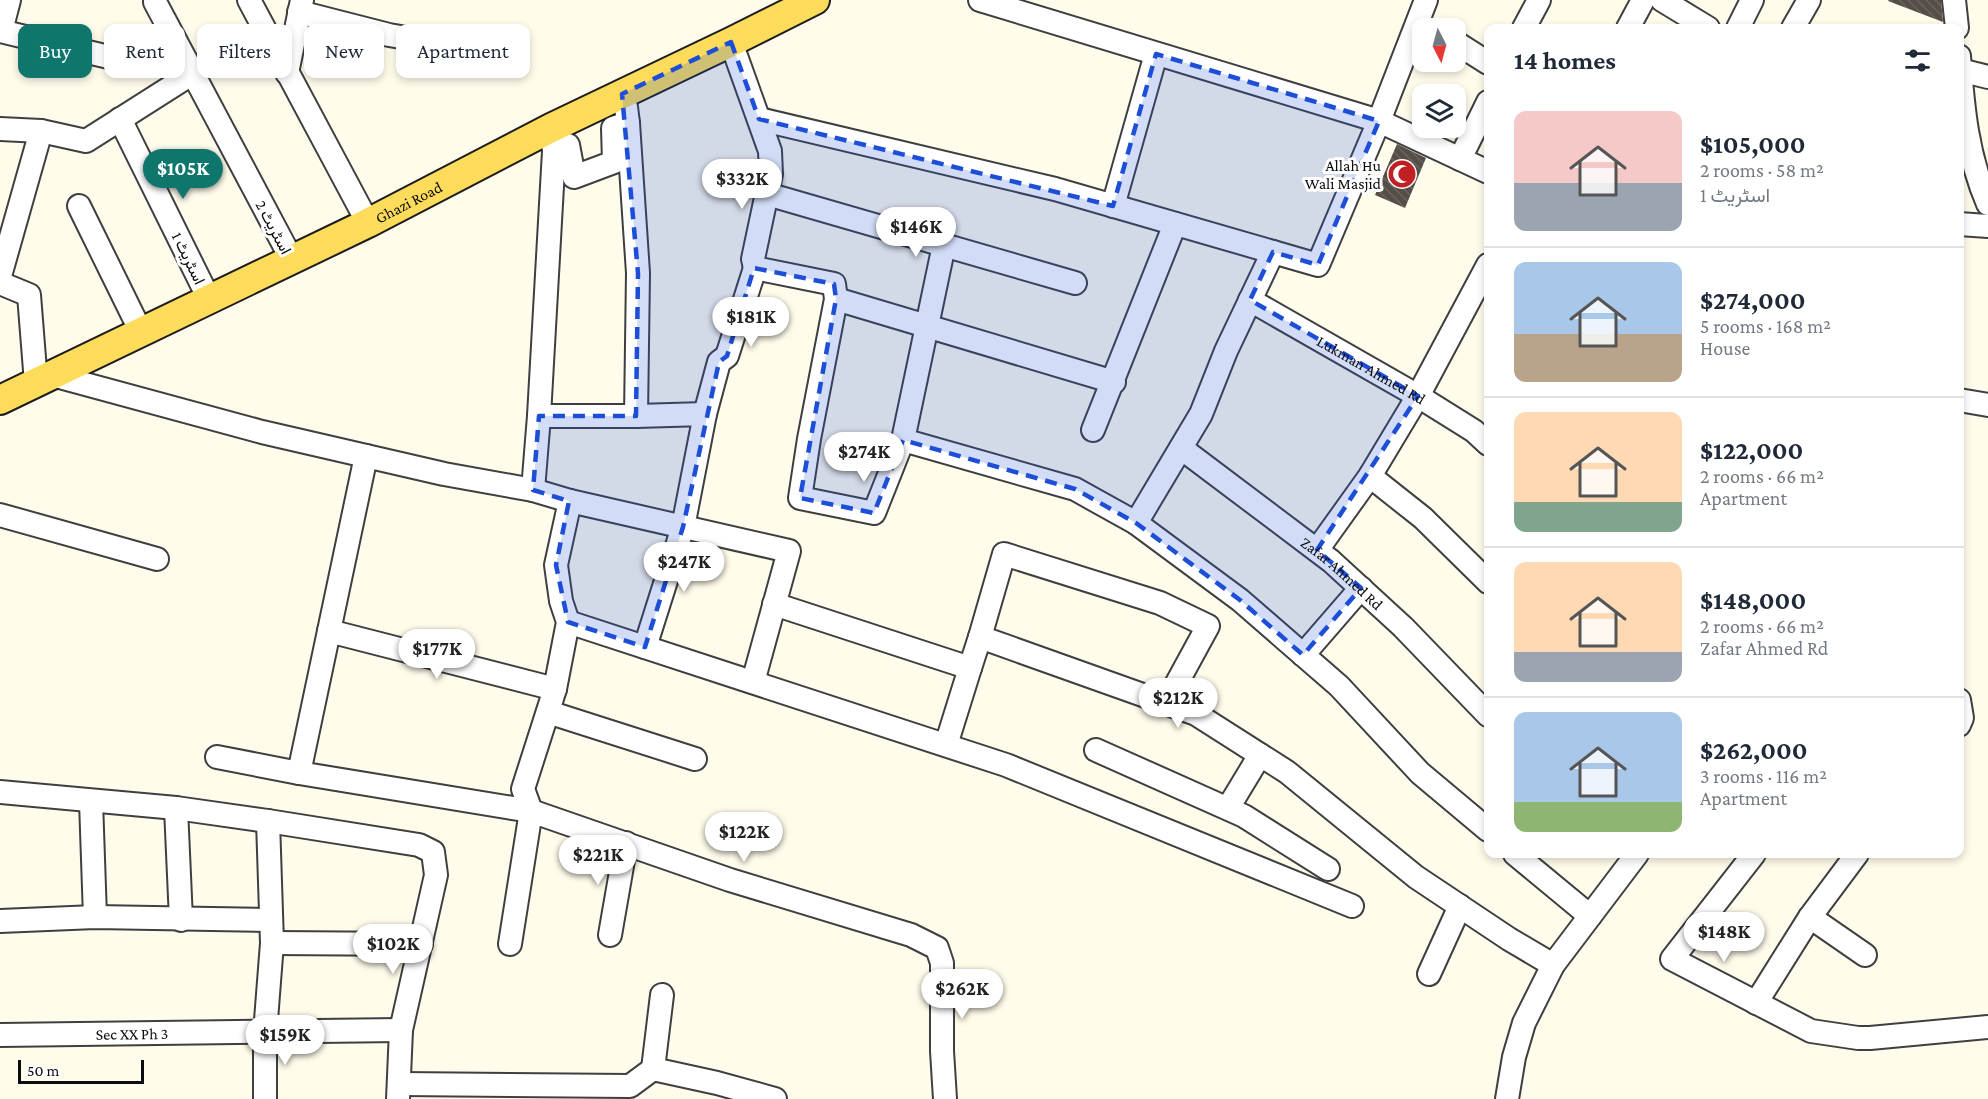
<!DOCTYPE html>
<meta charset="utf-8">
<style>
:root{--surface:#fff;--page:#f2f2f3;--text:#1f2937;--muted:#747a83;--line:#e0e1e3;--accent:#0f766e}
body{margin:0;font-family:"Crimson Pro",Vazirmatn,serif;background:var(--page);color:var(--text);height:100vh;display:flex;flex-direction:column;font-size:22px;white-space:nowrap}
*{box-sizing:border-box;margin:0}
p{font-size:20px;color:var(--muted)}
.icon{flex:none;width:33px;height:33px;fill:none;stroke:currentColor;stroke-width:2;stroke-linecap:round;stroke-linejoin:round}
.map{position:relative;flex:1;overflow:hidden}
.details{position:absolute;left:1484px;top:24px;width:480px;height:834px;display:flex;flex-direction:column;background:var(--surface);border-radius:12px;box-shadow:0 3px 9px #0003}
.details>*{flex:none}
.guide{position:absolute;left:18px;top:24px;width:570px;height:54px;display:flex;gap:12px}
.needle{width:39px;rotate:174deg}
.controls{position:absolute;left:1412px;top:18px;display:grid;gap:12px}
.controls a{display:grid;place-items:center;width:54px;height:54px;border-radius:12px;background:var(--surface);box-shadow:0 3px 9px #0003;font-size:30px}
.scale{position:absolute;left:18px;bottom:15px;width:126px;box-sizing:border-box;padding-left:6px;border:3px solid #0c0c0c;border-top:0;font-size:16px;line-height:21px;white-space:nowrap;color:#0c0c0c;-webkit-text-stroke:4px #fff;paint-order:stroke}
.price{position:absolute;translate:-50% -51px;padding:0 14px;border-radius:21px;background:#fff;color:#222;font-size:20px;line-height:39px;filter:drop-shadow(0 2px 3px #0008)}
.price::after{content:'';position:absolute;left:50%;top:36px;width:18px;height:14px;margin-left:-9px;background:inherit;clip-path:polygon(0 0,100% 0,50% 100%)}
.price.selected{background:var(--accent);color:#fff}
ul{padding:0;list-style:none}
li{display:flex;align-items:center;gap:18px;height:150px;padding:0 30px}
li+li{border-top:2px solid var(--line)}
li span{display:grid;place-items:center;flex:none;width:168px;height:120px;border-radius:12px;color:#555}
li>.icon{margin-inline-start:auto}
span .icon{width:72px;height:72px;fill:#fffc;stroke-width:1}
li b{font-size:26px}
h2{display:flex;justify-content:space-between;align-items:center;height:72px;padding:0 30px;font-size:26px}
.tag{padding:0 21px;border-radius:12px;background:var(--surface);box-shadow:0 3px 9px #0003;font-size:21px;line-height:54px}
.tag.selected{background:var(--accent);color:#fff}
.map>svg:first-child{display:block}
.building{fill:url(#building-back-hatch)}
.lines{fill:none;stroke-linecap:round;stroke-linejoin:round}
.minor-casing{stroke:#3f3f3f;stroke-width:26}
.major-casing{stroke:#1d1d1d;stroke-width:32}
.minor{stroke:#fff;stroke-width:22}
.major{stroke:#fddc5c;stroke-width:28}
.marked{fill:#1d4ed8;fill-opacity:0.2;stroke:#1d4ed8;stroke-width:4.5;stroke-dasharray:12 8;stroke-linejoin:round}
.labels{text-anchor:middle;stroke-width:6;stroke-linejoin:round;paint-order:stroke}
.poi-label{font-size:16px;fill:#0c0c0c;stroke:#fff;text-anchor:end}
.street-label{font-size:16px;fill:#0c0c0c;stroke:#fff}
</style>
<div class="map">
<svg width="1988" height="1099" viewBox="0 0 1988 1099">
<defs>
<pattern id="building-back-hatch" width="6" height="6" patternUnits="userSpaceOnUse" patternTransform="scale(1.5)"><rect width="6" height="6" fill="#554d48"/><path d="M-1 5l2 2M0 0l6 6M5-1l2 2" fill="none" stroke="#68625e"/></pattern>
</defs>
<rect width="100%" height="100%" fill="#fffceb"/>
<!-- building -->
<path class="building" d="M 1889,0 L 1941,0 L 1943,22 L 1888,1 Z
M 1397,144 L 1426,158 L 1405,208 L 1375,195 Z"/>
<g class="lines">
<!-- minor casing -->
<g class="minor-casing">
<g id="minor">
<path d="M 249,0 L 368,223"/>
<path d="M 980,0 L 1379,121 L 1488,172"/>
<path d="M 1662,0 L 1708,28"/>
<path d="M 1954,0 L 1957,28"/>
<path d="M 155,2 L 292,260"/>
<path d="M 299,12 L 389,35 L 430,42 L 511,47"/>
<path d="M 1524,28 L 1539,0"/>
<path d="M 1628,28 L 1643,0"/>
<path d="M 1738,28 L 1752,0"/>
<path d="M 1793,28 L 1809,0"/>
<path d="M 0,31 L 117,59"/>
<path d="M 1,31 L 9,0"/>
<path d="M 731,42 L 770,151 L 771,174 L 753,259 L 755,268 L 834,284 L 836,299 L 809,439 L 800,498 L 874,513 L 903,440 L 944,245"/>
<path d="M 1455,42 L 1488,63"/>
<path d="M 1959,56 C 1963,109 1967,155 1988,204"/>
<path d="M 1960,70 L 1988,77"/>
<path d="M 287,73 L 302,0"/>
<path d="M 622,94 L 626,107 L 628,123 L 638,273 L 636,416"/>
<path d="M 120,119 L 209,299"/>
<path d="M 759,119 L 1055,189 L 1318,265 L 1379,121 L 1426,0"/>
<path d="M 0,129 L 41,131 L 86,141 L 193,73"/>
<path d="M 554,151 L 568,145 L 574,177 L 614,162 L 613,128 L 628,123"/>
<path d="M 1460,159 L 1488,102"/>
<path d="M 767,194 L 1075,283"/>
<path d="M 79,206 L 141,332"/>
<path d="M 1113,206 L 1156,54"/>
<path d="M 1959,224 L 1988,226"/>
<path d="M 1273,252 L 1226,351 L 1201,414 L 1136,523 L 1240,600 L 1339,686 L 1420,773 L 1488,830"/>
<path d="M 0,276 L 41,131"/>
<path d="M 0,283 L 29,295 L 36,383"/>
<path d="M 836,299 L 1114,382"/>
<path id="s1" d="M 1250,300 L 1418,396 L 1474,431 L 1488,444"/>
<path d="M 52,375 L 262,432 L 444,474 L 533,490 L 570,501 L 789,551 L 753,682"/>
<path d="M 1959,400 L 1988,405"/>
<path d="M 705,414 L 719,362 L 727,356 L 755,268"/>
<path d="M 539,416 L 636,416 L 705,414 L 683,527 L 645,647"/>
<path d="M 1093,430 L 1175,224"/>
<path d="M 903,440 L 1075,489 L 1136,523"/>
<path id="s2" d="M 1181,448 L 1331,561 L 1403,627 L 1488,715"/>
<path d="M 1370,476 L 1423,518 L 1488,582"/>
<path d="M 533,490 L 539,416 L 554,151 L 551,128"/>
<path d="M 0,515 L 157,559"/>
<path d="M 1317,550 L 1370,476 L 1418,396 L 1488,265"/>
<path d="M 774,604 L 970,668 L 980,637 L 1196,714 L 1287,772 L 1416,877 L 1509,939 L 1553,965"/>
<path d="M 568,622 L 1006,765 L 1352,906"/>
<path d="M 329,631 L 555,689"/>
<path d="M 980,637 L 1004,554 L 1160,603 L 1208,626 L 1166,703"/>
<path d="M 1303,655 L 1361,588"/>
<path d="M 1959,700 L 1962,718 L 1959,725"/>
<path d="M 548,712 L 695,759"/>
<path d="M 946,745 L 970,668"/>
<path d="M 1096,750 L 1244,816 L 1328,869"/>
<path d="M 217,757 L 299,773 L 531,811 L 730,880 L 911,935 L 937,948 L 942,963 L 942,1051 L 945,1099"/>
<path d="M 299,773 L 366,456"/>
<path d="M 0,792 L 176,808 L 268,821 L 419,845 L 433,852 L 436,875 L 401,1030 L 398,1099"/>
<path d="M 91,801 L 95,917"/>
<path d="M 176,808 L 181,920"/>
<path d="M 1228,808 L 1260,755"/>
<path d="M 1515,854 L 1590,916"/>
<path d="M 1754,854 L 1672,959 L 1811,1031 L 1858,1038 L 1870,1038 L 1988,1027"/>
<path d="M 1810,917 L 1865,955"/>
<path d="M 0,921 L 95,917 L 271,920"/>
<path d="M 610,935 L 626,843"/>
<path d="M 272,943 L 421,944"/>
<path d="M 510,944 L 531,811 L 523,789 L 555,689 L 568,622 L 561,601 L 556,565 L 570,501"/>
<path d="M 1429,974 L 1460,906"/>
<path d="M 1756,1003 L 1810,917 L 1857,854"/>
<path id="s3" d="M 0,1035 L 401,1030"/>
<path d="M 653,1069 L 662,995"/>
<path d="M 400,1084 L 630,1086 L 653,1069 L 717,1083 L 775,1099"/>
<path d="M 265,1099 L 265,1033 L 272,943 L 268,821"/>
<path d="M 1507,1099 L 1514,1057 L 1524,1023 L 1553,965 L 1637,854"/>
</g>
</g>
<!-- major casing -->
<g class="major-casing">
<g id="major">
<path id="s4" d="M 0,400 L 368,223 L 551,128 L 731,42 L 815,0"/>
</g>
</g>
<!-- minor -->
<use href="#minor" class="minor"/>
<!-- major -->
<use href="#major" class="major"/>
</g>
<!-- marked area -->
<path class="marked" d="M 731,42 L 759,119 L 1113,206 L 1156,54 L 1379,121 L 1318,265 L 1273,252 L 1250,300 L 1418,396 L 1317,550 L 1361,588 L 1303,655 L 1240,600 L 1136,523 L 1075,489 L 903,440 L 874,513 L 800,498 L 836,299 L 834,284 L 754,268 L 727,356 L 719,362 L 683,527 L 645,647 L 568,622 L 556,565 L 569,501 L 533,490 L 539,416 L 636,416 L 638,273 L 622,94 Z"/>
<!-- icons -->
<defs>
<g id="mosque-disc" transform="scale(1.5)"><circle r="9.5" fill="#c02022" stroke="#fff"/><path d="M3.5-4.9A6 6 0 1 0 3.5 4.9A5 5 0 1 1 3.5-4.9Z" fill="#fff"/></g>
</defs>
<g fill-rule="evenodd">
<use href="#mosque-disc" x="1402" y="174"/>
</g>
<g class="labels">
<!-- poi labels -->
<g class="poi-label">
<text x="1381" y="171">Allah Hu<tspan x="1381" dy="18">Wali Masjid</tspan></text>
</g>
<!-- street labels -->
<g class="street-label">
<text dy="6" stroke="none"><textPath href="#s4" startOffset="454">Ghazi Road</textPath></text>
<text transform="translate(274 227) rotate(62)" y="6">اسٹریٹ 2</text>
<text transform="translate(189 258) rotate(64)" y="6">اسٹریٹ 1</text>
<text dy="6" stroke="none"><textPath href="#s1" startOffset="140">Lukman Ahmed Rd</textPath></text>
<text dy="6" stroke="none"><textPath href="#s2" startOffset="204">Zafar Ahmed Rd</textPath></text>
<text dy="6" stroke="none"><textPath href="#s3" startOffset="132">Sec XX Ph 3</textPath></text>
</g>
</g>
</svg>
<div class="controls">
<a><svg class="needle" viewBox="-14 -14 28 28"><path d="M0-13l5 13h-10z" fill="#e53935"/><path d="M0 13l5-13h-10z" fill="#747a83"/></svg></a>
<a><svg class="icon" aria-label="layers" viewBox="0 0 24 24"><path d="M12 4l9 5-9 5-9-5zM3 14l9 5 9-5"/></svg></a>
</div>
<div class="scale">50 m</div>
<b class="price selected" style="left:183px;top:200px">$105K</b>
<b class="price" style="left:742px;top:210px">$332K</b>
<b class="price" style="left:916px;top:258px">$146K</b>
<b class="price" style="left:751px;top:348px">$181K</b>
<b class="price" style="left:864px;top:483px">$274K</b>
<b class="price" style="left:684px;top:593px">$247K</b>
<b class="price" style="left:437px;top:680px">$177K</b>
<b class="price" style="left:1178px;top:729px">$212K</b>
<b class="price" style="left:744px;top:863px">$122K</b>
<b class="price" style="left:598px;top:886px">$221K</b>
<b class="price" style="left:1724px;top:963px">$148K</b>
<b class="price" style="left:393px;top:975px">$102K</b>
<b class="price" style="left:962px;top:1020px">$262K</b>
<b class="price" style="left:285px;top:1066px">$159K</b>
<div class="guide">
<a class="tag selected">Buy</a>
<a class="tag">Rent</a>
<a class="tag">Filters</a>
<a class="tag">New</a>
<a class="tag">Apartment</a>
</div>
<section class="details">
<h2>14 homes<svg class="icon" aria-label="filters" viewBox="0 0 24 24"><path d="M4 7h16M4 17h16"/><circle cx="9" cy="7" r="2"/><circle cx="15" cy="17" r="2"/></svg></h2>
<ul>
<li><span style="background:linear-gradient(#f6c9c9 60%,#9aa5b1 0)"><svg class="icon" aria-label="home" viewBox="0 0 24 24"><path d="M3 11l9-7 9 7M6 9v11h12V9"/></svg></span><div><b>$105,000</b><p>2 rooms · 58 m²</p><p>اسٹریٹ 1</p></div></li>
<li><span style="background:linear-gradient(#a9c7e8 60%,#b9a48a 0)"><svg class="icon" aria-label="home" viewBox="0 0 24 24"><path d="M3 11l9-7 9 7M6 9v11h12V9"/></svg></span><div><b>$274,000</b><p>5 rooms · 168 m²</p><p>House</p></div></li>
<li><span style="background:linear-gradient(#ffd9b3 75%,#7fa58c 0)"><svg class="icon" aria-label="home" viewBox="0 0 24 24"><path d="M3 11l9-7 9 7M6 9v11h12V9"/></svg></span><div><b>$122,000</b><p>2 rooms · 66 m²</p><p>Apartment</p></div></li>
<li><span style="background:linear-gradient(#ffd9b3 75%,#9aa5b1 0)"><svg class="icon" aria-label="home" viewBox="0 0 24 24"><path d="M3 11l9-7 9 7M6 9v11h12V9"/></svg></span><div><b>$148,000</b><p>2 rooms · 66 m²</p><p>Zafar Ahmed Rd</p></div></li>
<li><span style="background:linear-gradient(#a9c7e8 75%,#8fb573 0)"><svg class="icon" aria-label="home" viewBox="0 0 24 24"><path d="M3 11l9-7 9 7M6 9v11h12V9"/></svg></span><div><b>$262,000</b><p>3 rooms · 116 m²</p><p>Apartment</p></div></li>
</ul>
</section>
</div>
